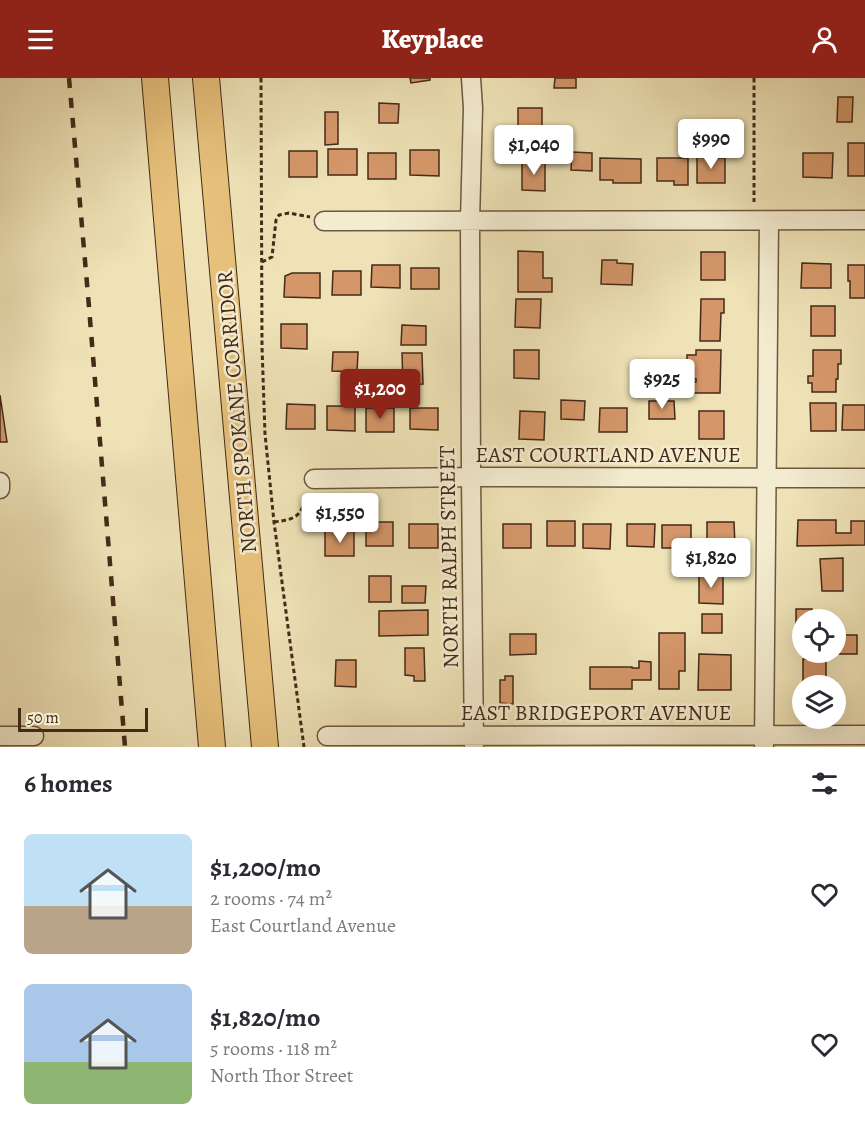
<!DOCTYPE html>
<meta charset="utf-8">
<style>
:root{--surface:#fff;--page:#f7f7f7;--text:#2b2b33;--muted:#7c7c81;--accent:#8f2418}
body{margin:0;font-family:Alegreya,serif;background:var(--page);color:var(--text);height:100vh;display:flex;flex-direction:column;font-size:22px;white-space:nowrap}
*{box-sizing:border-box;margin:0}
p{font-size:20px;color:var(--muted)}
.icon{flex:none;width:33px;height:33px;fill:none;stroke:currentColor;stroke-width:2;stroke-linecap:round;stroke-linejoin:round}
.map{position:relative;height:669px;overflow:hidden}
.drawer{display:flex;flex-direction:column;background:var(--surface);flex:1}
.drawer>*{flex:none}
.buttons{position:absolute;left:792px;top:531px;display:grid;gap:12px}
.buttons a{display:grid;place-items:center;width:54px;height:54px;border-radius:50%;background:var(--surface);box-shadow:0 6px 24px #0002;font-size:30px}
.scale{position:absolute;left:18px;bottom:15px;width:130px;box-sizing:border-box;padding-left:6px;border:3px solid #442a18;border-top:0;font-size:16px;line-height:21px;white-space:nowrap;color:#442a18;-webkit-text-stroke:4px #f4ecd0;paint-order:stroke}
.price{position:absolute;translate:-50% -51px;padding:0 14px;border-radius:6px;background:#fff;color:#222;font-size:20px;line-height:39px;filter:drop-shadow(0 2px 3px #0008)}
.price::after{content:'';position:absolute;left:50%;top:36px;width:18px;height:14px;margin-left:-9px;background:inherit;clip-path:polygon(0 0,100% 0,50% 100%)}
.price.active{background:var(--accent);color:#fff}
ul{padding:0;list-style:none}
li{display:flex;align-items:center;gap:18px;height:150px;padding:0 24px}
li span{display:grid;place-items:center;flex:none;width:168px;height:120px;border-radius:9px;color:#555}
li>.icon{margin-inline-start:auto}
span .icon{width:72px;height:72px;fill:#fffc;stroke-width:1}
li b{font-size:26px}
h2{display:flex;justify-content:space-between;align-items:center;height:72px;padding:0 24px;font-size:26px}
header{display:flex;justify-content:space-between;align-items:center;height:78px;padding:0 24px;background:var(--accent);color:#fff;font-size:27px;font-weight:800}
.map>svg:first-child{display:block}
.building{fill:#d59769;stroke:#442a18;stroke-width:1.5}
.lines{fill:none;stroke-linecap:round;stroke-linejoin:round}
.minor-casing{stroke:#6e5840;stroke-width:21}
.highway-casing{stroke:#442a18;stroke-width:28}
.path{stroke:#442a18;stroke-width:3;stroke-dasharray:4.5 3;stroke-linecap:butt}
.minor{stroke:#f4ecd0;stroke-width:18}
.highway{stroke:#e7c17b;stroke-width:26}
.rail{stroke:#442a18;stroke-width:4.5;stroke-dasharray:10 10;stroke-linecap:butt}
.labels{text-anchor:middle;stroke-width:5;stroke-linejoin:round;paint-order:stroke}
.street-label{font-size:22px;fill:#442a18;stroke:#f4ecd0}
</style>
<header><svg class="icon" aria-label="menu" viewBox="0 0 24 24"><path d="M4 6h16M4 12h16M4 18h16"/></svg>Keyplace<svg class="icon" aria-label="person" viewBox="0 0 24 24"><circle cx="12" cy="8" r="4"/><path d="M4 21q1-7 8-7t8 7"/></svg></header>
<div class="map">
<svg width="865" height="669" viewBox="0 0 865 669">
<rect width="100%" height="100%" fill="#eee2b6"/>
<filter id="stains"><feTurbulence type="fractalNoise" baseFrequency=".00333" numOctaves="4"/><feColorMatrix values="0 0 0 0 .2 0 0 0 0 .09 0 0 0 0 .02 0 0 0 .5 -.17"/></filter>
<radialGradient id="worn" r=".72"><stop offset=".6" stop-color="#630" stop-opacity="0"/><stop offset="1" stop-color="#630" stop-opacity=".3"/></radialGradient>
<!-- building -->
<path class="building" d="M 410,0 L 430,0 L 430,2 L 411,5 Z
M 555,0 L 576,0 L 576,10 L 554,10 Z
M 838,19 L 853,19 L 852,44 L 837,44 Z
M 379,25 L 399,26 L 398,45 L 379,45 Z
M 518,30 L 542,30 L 542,68 L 521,68 L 521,52 L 518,52 Z
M 325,34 L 338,34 L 338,66 L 325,67 Z
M 848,65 L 865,65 L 865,98 L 848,98 Z
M 328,71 L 357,71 L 357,97 L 328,97 Z
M 410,72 L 439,72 L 439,98 L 410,97 Z
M 289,73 L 317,73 L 317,99 L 289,99 Z
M 572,74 L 592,75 L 592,93 L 571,92 Z
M 368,75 L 396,75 L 396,101 L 368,101 Z
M 803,75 L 833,75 L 832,100 L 803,99 Z
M 697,79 L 725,80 L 725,105 L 697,105 Z
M 600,80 L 641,81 L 641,105 L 613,105 L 613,102 L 600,102 Z
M 657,80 L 688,80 L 688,107 L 674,107 L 674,103 L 657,103 Z
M 522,84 L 545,84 L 545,113 L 522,112 Z
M 518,173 L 543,174 L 543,200 L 552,200 L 552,214 L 518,214 Z
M 701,174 L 725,174 L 725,202 L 701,202 Z
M 602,182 L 617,182 L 617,185 L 633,186 L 632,207 L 601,206 Z
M 802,185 L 831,186 L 831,210 L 801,210 Z
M 372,187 L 400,187 L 400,210 L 371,209 Z
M 848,187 L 865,187 L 865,220 L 850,220 L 850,203 L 848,203 Z
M 411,190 L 439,190 L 439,211 L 411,211 Z
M 333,193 L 361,193 L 361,217 L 332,217 Z
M 292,195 L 320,195 L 320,220 L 284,219 L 285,198 Z
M 516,221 L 541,221 L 540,250 L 515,249 Z
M 701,221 L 724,221 L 724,235 L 721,235 L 720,263 L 700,263 Z
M 811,228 L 835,228 L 835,258 L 811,258 Z
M 281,246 L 307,246 L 307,271 L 281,270 Z
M 402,247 L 426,248 L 426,267 L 401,267 Z
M 514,272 L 539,272 L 539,301 L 514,300 Z
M 696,272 L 721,272 L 720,315 L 687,315 L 687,304 L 696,304 L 696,301 L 687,300 L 687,277 L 696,277 Z
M 813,272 L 841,272 L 841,286 L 838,286 L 838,301 L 836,301 L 836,314 L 812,314 L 812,305 L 808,305 L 808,298 L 813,298 Z
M 333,274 L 358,274 L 357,294 L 332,293 Z
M 402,275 L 422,275 L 423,306 L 403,307 Z
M 0,317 L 7,364 L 0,364 Z
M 561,322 L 585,323 L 584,342 L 561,341 Z
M 649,323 L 674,323 L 675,341 L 649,341 Z
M 810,325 L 836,325 L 836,353 L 811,353 Z
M 287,326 L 315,327 L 315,351 L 286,351 Z
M 843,327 L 865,327 L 865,352 L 842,352 Z
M 327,328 L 355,328 L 355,353 L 327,352 Z
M 366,330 L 394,330 L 394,354 L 366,354 Z
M 410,330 L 438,330 L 438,352 L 410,351 Z
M 600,330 L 627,330 L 627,354 L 599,354 Z
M 520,333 L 545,334 L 544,362 L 519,361 Z
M 699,333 L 724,333 L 724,361 L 699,361 Z
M 798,442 L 836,442 L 836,455 L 851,455 L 851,443 L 865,443 L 865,467 L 797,468 Z
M 547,443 L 575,443 L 575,468 L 547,468 Z
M 366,444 L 393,444 L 393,468 L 366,468 Z
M 707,444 L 734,444 L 735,468 L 707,468 Z
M 409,446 L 438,446 L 438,470 L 409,470 Z
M 503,446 L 531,446 L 531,470 L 503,470 Z
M 583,446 L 611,446 L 610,471 L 583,470 Z
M 627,446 L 655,446 L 654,469 L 627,468 Z
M 662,447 L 691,447 L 691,470 L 662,470 Z
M 325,453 L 354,453 L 354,478 L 325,478 Z
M 843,480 L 843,513 L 822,513 L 820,481 Z
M 699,496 L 723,496 L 723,526 L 699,525 Z
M 369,498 L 391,498 L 391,524 L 369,524 Z
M 402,508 L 426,508 L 425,525 L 402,525 Z
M 796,531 L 812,531 L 812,540 L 822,540 L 822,542 L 802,542 L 802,558 L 796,558 Z
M 428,532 L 428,557 L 379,558 L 379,533 Z
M 702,536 L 722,536 L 722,555 L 702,555 Z
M 659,555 L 685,555 L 685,593 L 679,593 L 679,611 L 659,611 Z
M 510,556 L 536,556 L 536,576 L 510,577 Z
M 839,557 L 857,557 L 857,576 L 839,576 Z
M 405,570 L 424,570 L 425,603 L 414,603 L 414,598 L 405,597 Z
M 699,576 L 731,577 L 731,612 L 698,612 Z
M 803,581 L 826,581 L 826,608 L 803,608 Z
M 336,582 L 356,582 L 356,609 L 335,608 Z
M 639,583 L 651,584 L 651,602 L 632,602 L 632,611 L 590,611 L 590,589 L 632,589 L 632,590 L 639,590 Z
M 505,598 L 513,598 L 513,626 L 500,625 L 500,602 L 505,602 Z"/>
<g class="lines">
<!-- minor casing -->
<g class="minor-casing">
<path id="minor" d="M 471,0 L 473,30 L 470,143 L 471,399 L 474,669
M 324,143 L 865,142
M 314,401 L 471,399 L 865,400
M 0,404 L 0,411
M 0,658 L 34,658
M 327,658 L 865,657
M 764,667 L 769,143"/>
</g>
<!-- highway casing -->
<g class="highway-casing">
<path id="highway" d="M 155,0 L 212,669
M 206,0 L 265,669"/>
</g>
<!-- path -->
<path class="path" d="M 261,0 L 262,269 L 265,356 L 274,444 L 304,669
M 754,0 L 754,124
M 262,184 L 272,179 L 276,142 L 279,137 L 289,135 L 310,139
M 274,444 C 298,441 300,438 308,416"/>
<!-- minor -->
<use href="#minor" class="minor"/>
<!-- highway -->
<use href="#highway" class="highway"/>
<!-- rail -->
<path class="rail" d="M 69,0 L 88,217 L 125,669"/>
</g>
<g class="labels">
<!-- street labels -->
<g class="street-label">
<text transform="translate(236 334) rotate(-95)" y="8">NORTH SPOKANE CORRIDOR</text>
<text x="608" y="384">EAST COURTLAND AVENUE</text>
<text transform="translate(448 479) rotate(-91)" y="8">NORTH RALPH STREET</text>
<text x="596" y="642">EAST BRIDGEPORT AVENUE</text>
</g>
</g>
<rect width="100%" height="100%" filter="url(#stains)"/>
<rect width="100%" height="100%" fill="url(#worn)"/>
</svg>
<div class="buttons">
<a><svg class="icon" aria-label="locate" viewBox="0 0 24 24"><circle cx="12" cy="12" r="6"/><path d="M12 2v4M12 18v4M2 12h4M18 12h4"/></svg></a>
<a><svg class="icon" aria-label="layers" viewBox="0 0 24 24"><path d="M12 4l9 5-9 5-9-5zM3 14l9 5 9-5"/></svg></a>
</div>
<div class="scale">50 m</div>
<b class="price" style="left:711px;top:92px">$990</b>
<b class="price" style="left:534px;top:98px">$1,040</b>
<b class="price" style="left:662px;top:332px">$925</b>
<b class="price active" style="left:380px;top:342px">$1,200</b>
<b class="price" style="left:340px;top:466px">$1,550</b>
<b class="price" style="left:711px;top:511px">$1,820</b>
</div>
<section class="drawer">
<h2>6 homes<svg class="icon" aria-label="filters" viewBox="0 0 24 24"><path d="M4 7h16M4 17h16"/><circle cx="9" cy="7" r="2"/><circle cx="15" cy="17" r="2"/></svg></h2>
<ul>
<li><span style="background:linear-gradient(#bfe0f5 60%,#b9a48a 0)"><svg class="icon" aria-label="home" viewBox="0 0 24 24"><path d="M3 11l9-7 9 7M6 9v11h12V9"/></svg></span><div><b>$1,200/mo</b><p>2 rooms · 74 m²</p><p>East Courtland Avenue</p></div><svg class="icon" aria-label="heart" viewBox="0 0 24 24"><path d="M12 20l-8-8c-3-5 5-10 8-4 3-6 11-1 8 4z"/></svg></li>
<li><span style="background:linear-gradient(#a9c7e8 65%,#8fb573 0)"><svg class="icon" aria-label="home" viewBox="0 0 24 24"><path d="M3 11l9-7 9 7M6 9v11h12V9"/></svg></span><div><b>$1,820/mo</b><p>5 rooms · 118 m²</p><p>North Thor Street</p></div><svg class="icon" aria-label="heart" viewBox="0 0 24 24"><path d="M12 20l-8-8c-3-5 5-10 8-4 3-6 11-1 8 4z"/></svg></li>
</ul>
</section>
